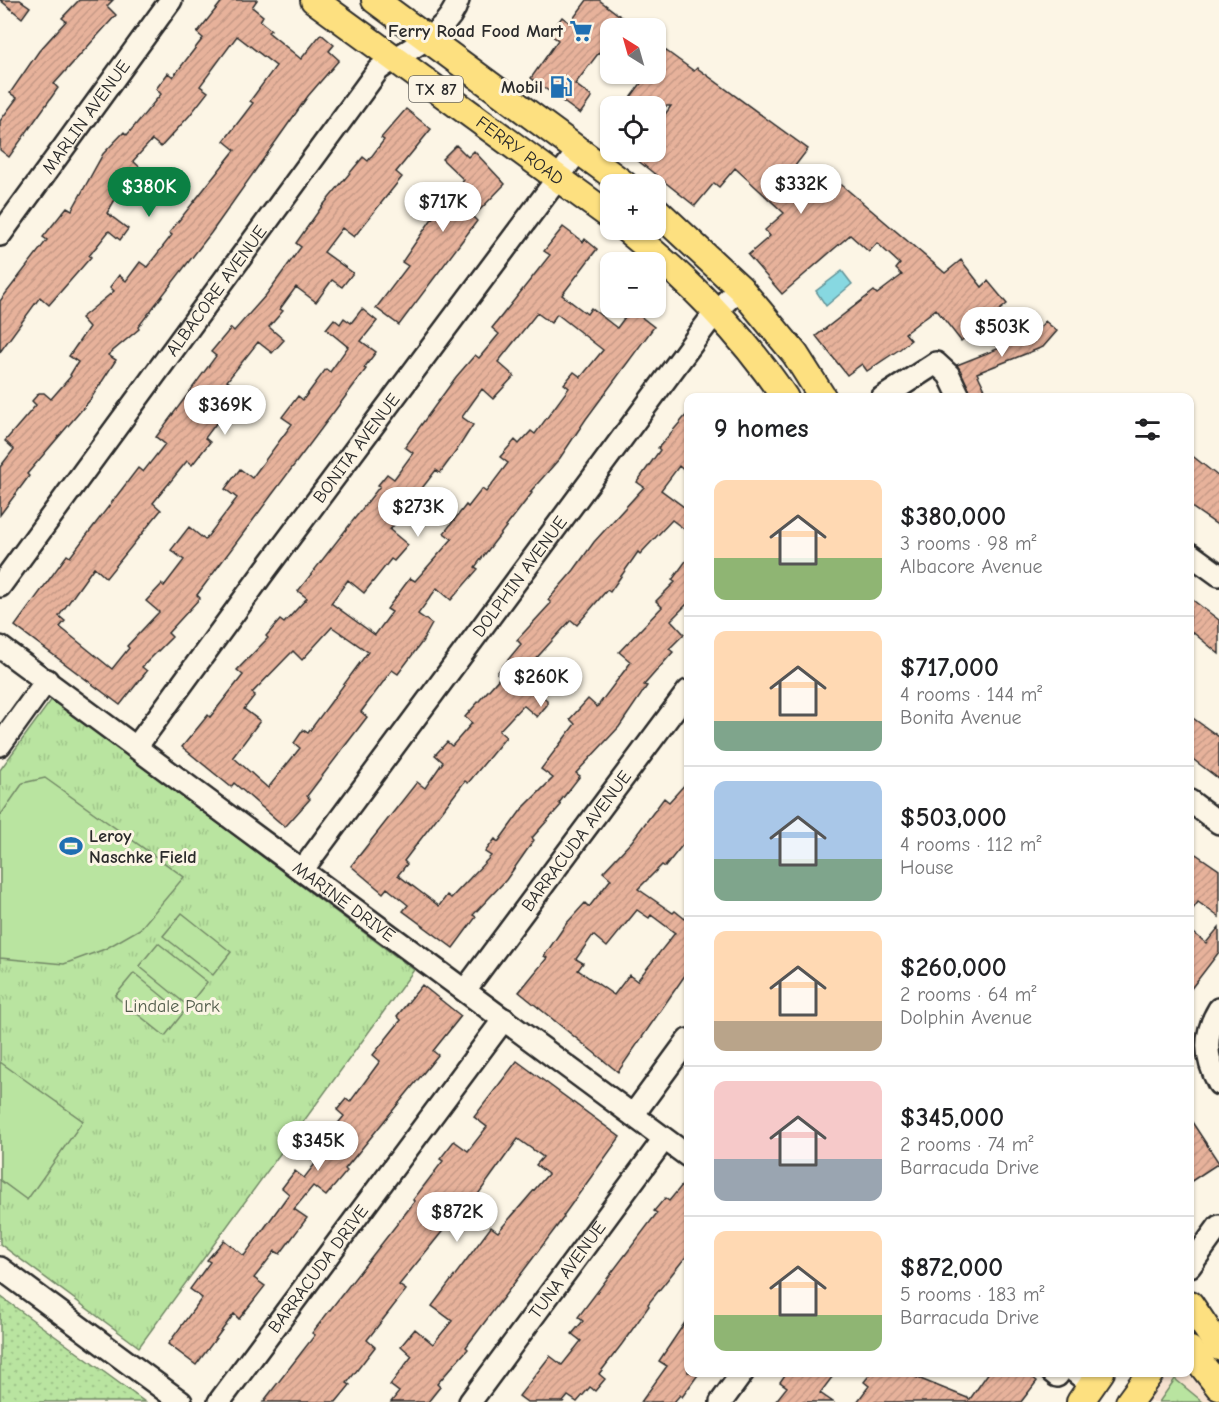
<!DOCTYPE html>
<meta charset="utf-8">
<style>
:root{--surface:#fff;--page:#f6f6f6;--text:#202124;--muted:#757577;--line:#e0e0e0;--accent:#0b8043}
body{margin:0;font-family:"Comic Neue",sans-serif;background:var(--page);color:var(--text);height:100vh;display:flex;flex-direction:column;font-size:22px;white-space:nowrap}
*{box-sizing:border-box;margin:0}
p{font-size:20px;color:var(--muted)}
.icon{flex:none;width:33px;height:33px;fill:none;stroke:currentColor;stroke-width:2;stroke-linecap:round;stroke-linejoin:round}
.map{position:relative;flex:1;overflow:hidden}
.panel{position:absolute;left:684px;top:393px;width:510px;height:984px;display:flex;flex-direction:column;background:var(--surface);border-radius:12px;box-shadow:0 2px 4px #0004}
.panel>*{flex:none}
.needle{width:39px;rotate:323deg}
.controls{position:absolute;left:600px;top:18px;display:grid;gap:12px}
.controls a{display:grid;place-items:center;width:66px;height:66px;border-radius:12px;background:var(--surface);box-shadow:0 2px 4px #0004;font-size:30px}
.price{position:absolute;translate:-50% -51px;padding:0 14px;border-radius:21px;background:#fff;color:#222;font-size:20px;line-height:39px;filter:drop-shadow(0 2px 3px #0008)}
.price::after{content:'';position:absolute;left:50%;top:36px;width:18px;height:14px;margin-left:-9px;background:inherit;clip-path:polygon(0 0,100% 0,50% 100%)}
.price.active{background:var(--accent);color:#fff}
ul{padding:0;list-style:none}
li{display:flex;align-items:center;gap:18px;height:150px;padding:0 30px}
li+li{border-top:2px solid var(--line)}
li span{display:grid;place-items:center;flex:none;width:168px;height:120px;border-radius:12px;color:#555}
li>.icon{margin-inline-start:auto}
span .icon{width:72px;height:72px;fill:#fffc;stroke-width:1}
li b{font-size:26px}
h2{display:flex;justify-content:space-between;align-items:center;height:72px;padding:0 30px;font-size:26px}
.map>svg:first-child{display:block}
.built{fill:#f6e1cf}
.grass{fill:url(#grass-dots);stroke:#728866;stroke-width:1.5}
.park{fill:url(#park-tufts);stroke:#728866;stroke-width:1.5}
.pitch{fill:#b9e4a0;stroke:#728866;stroke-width:1.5}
.water{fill:#87d8e1;stroke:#629398;stroke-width:1.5}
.building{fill:url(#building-hatch);stroke:#2b2b2b;stroke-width:1.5;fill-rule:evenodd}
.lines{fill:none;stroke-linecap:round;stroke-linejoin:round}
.minor-casing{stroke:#2b2b2b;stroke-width:26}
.major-casing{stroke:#2b2b2b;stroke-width:30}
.minor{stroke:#fcf5e5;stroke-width:21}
.major{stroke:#fde080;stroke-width:26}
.labels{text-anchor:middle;stroke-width:6;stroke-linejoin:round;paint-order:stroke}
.shield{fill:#fcf5e5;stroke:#6a6863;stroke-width:1.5}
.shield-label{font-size:16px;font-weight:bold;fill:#2b2b2b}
.poi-label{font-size:18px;font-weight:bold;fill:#2b2b2b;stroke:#fcf5e5;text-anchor:end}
.street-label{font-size:18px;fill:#2b2b2b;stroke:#fcf5e5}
.park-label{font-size:18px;fill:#4e5948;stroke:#fcf5e5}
</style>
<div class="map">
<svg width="1219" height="1402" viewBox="0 0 1219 1402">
<defs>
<pattern id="grass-dots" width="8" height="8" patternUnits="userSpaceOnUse" patternTransform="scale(1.5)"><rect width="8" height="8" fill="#b9e4a0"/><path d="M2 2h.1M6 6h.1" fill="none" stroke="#9fc48a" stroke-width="1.8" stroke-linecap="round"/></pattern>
<pattern id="park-tufts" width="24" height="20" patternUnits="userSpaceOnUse" patternTransform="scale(1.5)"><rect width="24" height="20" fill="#b9e4a0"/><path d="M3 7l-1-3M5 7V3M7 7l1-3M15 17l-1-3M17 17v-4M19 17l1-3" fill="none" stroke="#9fc48a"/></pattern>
<pattern id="building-hatch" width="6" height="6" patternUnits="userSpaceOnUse" patternTransform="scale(1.5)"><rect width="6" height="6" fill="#e7b29b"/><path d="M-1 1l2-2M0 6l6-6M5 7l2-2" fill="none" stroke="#c69986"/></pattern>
</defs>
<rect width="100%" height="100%" fill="#fcf5e5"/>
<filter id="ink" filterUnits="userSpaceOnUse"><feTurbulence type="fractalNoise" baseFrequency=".0167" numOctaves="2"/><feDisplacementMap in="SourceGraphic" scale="12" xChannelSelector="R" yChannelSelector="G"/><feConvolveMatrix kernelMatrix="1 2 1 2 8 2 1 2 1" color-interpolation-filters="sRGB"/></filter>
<g filter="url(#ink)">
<!-- built -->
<path class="built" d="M 1182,1373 L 1196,1380 L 1214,1402 L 1147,1402 L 1167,1375 Z"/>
<!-- grass -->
<path class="grass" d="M 0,1296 L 145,1402 L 0,1402 Z"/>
<!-- park -->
<path class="park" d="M 52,699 L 414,970 L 139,1347 L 0,1244 L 0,770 Z
M 1175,1379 L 1203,1402 L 1159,1402 Z"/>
<!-- pitch -->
<path class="pitch" d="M 45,778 L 184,877 L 140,929 L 105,949 L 64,964 L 0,958 L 0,816 L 23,783 Z
M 182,913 L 231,952 L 213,975 L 163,936 Z
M 158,943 L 207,982 L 188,1006 L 139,966 Z
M 134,973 L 183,1013 L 165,1036 L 115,996 Z
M 0,1062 L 83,1121 L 27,1200 L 0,1180 Z"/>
<!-- water -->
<path class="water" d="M 842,271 L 852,284 L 826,306 L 816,291 Z"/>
<!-- building -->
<path class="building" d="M 0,0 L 20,0 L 30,7 L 22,18 Z
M 79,0 L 113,0 L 107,6 L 116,15 L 54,84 L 58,88 L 9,157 L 0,150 L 0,121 L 17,98 L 10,93 L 39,51 L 66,21 L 62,18 Z
M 223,0 L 257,0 L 252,7 L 263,16 L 260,21 L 271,30 L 268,32 L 301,59 L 321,34 L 334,45 L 329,51 L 339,60 L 308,96 L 211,233 L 138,327 L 139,329 L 108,355 L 116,360 L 90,400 L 27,474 L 29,476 L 0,515 L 0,467 L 14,449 L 5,441 L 36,405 L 32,401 L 39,393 L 44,393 L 51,399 L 71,376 L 70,375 L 78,362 L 69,356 L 89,327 L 81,318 L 114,291 L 110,287 L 119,275 L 126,281 L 140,262 L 147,267 L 172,235 L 169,233 L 235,150 L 224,141 L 253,103 L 250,101 L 276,66 L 237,36 L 200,86 L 208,92 L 190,115 L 161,147 L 152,140 L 133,161 L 144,171 L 142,173 L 159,187 L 147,201 L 125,183 L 107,213 L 128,229 L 120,240 L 109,231 L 89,256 L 91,257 L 49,305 L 40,297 L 0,352 L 0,301 L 47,240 L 43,237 L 67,207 L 72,210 L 103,154 L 124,132 L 127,135 L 161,94 L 156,89 L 168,73 L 173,77 L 203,38 L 197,33 Z
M 587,0 L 599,0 L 624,19 L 617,28 L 610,28 L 610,38 L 575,84 L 592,97 L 580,114 L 531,78 L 558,40 L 549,34 L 562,17 L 570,23 Z
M 665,50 L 694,71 L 697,68 L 808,149 L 785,179 L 809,200 L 830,175 L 945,273 L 961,260 L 982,287 L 988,281 L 1007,304 L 961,341 L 936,309 L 905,333 L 911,340 L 900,349 L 867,371 L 862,364 L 847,375 L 816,336 L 874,291 L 877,294 L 902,275 L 896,269 L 900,264 L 877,243 L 869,252 L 850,235 L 782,294 L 748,255 L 770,236 L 765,230 L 784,213 L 735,168 L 719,187 L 714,183 L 695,206 L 627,152 L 656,152 L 656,127 L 671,106 L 624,106 L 648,74 L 656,74 L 656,63 Z
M 406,109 L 431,129 L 396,172 L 402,177 L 354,237 L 342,228 L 324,252 L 353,273 L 342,287 L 332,280 L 316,302 L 296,287 L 280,309 L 283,311 L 269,327 L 284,340 L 272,353 L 258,342 L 227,381 L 230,383 L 216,401 L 227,409 L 205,438 L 210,442 L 192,465 L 187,461 L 153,503 L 161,510 L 106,578 L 94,567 L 59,616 L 65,621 L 60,627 L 112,669 L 129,648 L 127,646 L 159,612 L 146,601 L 162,584 L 164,586 L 184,560 L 171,550 L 189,527 L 205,540 L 237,498 L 225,489 L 240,469 L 252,478 L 292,424 L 282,417 L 298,396 L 303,400 L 326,369 L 330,372 L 348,347 L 326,329 L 334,319 L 340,324 L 344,318 L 351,323 L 362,309 L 377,321 L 361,341 L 376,352 L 364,368 L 366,369 L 197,595 L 200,598 L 168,633 L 172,637 L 142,667 L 147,671 L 120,705 L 15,626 L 67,555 L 70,557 L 138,468 L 143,472 L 165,444 L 156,437 L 216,356 L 211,352 L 231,328 L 234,331 L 266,295 L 301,247 L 296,243 L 320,209 L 363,157 L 368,161 L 384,140 L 381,138 Z
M 456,145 L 468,157 L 474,151 L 505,184 L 473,217 L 477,221 L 399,325 L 376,308 L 408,266 L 402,262 L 431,220 L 464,180 L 442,159 Z
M 563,227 L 583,242 L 585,239 L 597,249 L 562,295 L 587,314 L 591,308 L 617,328 L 631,309 L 654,327 L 586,419 L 560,458 L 530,492 L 532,493 L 475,567 L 478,569 L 451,600 L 437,588 L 418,614 L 432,624 L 422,642 L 398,674 L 392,670 L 361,712 L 367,717 L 307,796 L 310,799 L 285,827 L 234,783 L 231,787 L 182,747 L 208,715 L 210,717 L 243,675 L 237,670 L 268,638 L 266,636 L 280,620 L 284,623 L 307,598 L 298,591 L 380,486 L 378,485 L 387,474 L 394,479 L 413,453 L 405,447 L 456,377 L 475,355 L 479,358 L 499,334 L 492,328 L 550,255 L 544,251 ZM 537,313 L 551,323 L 557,314 L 603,350 L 581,377 L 574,372 L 564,384 L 569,388 L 535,434 L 531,431 L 519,444 L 515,440 L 500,457 L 508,463 L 486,492 L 482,489 L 468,507 L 466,505 L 444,533 L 452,539 L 415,581 L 410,578 L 387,609 L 392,612 L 375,635 L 331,603 L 348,580 L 364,593 L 391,559 L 394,561 L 408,545 L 390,530 L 436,470 L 440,473 L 457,450 L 473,425 L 462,417 L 482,389 L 493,399 L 514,376 L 498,362 ZM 332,627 L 368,652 L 308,733 L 303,730 L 294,743 L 300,748 L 268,788 L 233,757 L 260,721 L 244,709 L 255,695 L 252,693 L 288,656 L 293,651 L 302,660 Z
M 1045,321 L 1057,331 L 1043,347 L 977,373 L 989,398 L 973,398 L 957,365 L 1035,334 Z
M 688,413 L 688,474 L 679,466 L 661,490 L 688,510 L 688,532 L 672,520 L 640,554 L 638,552 L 610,592 L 607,590 L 577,625 L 571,620 L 532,663 L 549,677 L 537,692 L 547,700 L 547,705 L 537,717 L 523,705 L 499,731 L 506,737 L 468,783 L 465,781 L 404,861 L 407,864 L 398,875 L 439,906 L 447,895 L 451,898 L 491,856 L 485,852 L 495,839 L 498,842 L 522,809 L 553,778 L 541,769 L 575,724 L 570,719 L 588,699 L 597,707 L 631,662 L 619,652 L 662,607 L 656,601 L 675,582 L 672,580 L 688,558 L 688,603 L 671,620 L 684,634 L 669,649 L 673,652 L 644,685 L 647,686 L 619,727 L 576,773 L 580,776 L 559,803 L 561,805 L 532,838 L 534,840 L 506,880 L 473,915 L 476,917 L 453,948 L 403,911 L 408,905 L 387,888 L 383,893 L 351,866 L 417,782 L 425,788 L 443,762 L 435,755 L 447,742 L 452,746 L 472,723 L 465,717 L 501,676 L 497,673 L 521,644 L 517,640 L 551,603 L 548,600 L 574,570 L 594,542 L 644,487 L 637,482 L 660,450 L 658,448 Z
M 1190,454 L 1219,477 L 1219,526 L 1190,506 Z
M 1190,598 L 1219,620 L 1219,654 L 1190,630 Z
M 1190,716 L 1219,737 L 1219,779 L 1190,757 Z
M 688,781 L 688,838 L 665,867 L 662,865 L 638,889 L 673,913 L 675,911 L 685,919 L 688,915 L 688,971 L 618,1072 L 519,992 L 547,958 L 544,956 L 566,924 L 585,903 L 589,907 L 611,879 L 603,872 L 632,841 L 664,798 L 669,802 ZM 637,910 L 649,918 L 651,915 L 675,933 L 637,981 L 629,975 L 614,995 L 578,970 L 583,963 L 576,959 L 593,935 L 607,947 Z
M 1190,850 L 1219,870 L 1219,917 L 1198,902 L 1190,913 Z
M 1219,927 L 1219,952 L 1190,990 L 1190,930 L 1206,943 Z
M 422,985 L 461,1016 L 433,1051 L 438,1055 L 345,1169 L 347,1171 L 326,1196 L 313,1186 L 294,1209 L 307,1218 L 280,1254 L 275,1251 L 254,1278 L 265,1286 L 239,1319 L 234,1314 L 196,1365 L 168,1344 L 202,1298 L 190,1289 L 210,1262 L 207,1260 L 224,1240 L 244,1256 L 289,1194 L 282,1188 L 295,1171 L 304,1178 L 332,1142 L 326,1138 L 344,1116 L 337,1110 L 346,1099 L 350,1102 L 380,1061 L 373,1055 L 401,1020 L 397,1016 Z
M 517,1061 L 620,1137 L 563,1216 L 564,1217 L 466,1347 L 468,1349 L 437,1384 L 440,1387 L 428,1402 L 391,1402 L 399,1392 L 390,1385 L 412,1356 L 401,1346 L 415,1329 L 433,1344 L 452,1321 L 432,1306 L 491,1227 L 498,1232 L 548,1174 L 536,1165 L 543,1157 L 518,1139 L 471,1204 L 467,1201 L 399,1285 L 406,1290 L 367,1340 L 375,1347 L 347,1383 L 350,1385 L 336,1402 L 263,1402 L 315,1335 L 312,1333 L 415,1201 L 413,1200 L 443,1161 L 440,1159 L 454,1141 L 468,1151 L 487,1127 L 474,1117 Z
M 1190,1119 L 1219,1163 L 1190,1182 Z
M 688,1178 L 688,1254 L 648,1304 L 649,1306 L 622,1344 L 599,1374 L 605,1379 L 595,1391 L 590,1387 L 577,1402 L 568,1396 L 563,1402 L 527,1402 L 519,1396 L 550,1356 L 562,1365 L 581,1341 L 572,1334 L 583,1321 L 578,1317 L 657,1213 L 654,1211 L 665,1198 L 669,1201 Z
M 688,1318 L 688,1372 L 700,1372 L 682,1397 L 680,1395 L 674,1402 L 641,1402 L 667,1366 L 659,1361 Z
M 787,1372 L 836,1372 L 820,1393 L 833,1402 L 775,1402 L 787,1387 L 780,1382 Z
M 872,1372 L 914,1372 L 913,1376 L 970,1399 L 989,1372 L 1026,1372 L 1037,1381 L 1021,1402 L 857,1402 L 869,1386 L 864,1382 Z"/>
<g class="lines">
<!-- minor casing -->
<g class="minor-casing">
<g id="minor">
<path id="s1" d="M 0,235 L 171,0"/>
<path d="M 882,398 L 936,363 L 949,375 L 960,398"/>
<path d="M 1190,554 L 1219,575"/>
<path id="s2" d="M 0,586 L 378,70 C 404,50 448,35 458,0"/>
<path id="s3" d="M 0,647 L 688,1156"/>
<path d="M 0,745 L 47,680"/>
<path id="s4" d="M 137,746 L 266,569 L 578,151"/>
<path d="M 1190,801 L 1219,823"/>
<path id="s5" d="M 303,869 L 717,310 L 740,288"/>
<path id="s6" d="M 465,990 L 688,691"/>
<path d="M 1219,1009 C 1203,1035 1205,1058 1219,1084"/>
<path d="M 633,1115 L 688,1040"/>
<path d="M 1190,1266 L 1219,1226"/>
<path d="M 0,1268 L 181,1402"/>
<path d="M 1052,1372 L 1057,1376 L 1060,1372"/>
<path d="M 1075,1372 L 1092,1385"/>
<path id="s7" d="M 219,1402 L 504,1019"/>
<path id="s8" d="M 470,1402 L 664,1139"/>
<path d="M 721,1402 L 743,1372"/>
</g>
</g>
<!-- major casing -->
<g class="major-casing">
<g id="major">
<path id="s9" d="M 314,0 L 610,216"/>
<path d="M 375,0 L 624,184"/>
<path d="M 656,210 L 740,288 L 795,354 L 823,398"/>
<path d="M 627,230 C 688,280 740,331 785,398"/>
<path d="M 1190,1304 L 1219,1347"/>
<path d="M 1190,1350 L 1219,1387"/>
<path d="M 1080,1402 L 1101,1372"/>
<path d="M 1129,1402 L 1151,1372"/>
</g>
</g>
<!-- minor -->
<use href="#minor" class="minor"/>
<!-- major -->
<use href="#major" class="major"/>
</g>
</g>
<!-- icons -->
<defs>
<g id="supermarket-bare" transform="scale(1.8)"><path d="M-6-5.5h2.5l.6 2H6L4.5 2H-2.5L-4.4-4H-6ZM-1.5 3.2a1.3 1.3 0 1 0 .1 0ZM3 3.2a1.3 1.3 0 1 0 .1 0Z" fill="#1f6fb2" stroke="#fcf5e5" stroke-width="2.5" paint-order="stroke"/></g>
<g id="fuel-bare" transform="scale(1.8)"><path d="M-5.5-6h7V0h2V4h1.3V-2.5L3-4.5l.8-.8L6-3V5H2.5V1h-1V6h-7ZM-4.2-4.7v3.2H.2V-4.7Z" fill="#1f6fb2" stroke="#fcf5e5" stroke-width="2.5" paint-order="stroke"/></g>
<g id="stadium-bare" transform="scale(1.8)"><path d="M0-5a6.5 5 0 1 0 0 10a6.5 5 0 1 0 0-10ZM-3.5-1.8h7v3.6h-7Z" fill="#1f6fb2" stroke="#fcf5e5" stroke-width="2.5" paint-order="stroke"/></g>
</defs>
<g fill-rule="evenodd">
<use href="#supermarket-bare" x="581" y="31"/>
<use href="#fuel-bare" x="561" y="87"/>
<use href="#stadium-bare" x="71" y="846"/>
</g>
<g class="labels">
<!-- shield labels -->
<rect class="shield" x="409" y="76" width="54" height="26" rx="4.5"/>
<g class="shield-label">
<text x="436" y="95">TX 87</text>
</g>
<!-- poi labels -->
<g class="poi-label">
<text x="563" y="37">Ferry Road Food Mart</text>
<text x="543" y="93">Mobil</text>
<text x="89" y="842" text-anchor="start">Leroy<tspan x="89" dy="21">Naschke Field</tspan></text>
</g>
<!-- street labels -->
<g class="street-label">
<text dy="6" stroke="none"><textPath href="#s1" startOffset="146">MARLIN AVENUE</textPath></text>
<text dy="6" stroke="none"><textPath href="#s9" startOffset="255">FERRY ROAD</textPath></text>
<text dy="6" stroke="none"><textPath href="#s2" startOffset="366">ALBACORE AVENUE</textPath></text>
<text dy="6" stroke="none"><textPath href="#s4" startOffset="370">BONITA AVENUE</textPath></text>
<text dy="6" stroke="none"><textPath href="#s5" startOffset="364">DOLPHIN AVENUE</textPath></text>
<text dy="6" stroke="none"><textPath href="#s6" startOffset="186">BARRACUDA AVENUE</textPath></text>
<text dy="6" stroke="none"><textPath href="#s3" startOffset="428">MARINE DRIVE</textPath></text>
<text dy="6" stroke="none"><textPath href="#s7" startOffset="166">BARRACUDA DRIVE</textPath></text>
<text dy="6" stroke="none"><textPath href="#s8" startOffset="164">TUNA AVENUE</textPath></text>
</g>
<!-- park labels -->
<g class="park-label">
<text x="172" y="1012">Lindale Park</text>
</g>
</g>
</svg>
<div class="controls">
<a><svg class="needle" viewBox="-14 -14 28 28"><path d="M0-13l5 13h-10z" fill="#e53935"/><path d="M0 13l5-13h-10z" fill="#757577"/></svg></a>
<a><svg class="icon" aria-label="locate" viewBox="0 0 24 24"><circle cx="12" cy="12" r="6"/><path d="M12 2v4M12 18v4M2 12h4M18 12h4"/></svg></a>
<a>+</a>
<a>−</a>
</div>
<b class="price" style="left:801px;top:215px">$332K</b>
<b class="price active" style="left:149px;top:218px">$380K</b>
<b class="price" style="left:443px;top:233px">$717K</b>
<b class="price" style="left:1002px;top:358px">$503K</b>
<b class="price" style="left:225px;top:436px">$369K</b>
<b class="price" style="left:418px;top:538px">$273K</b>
<b class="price" style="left:541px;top:708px">$260K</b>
<b class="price" style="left:318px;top:1172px">$345K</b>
<b class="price" style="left:457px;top:1243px">$872K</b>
<section class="panel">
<h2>9 homes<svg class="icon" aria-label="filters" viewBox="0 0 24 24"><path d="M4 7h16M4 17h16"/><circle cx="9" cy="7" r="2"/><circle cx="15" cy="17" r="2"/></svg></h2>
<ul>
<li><span style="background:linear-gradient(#ffd9b3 65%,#8fb573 0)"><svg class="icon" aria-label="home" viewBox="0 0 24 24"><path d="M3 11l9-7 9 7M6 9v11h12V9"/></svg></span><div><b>$380,000</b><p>3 rooms · 98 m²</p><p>Albacore Avenue</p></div></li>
<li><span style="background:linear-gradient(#ffd9b3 75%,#7fa58c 0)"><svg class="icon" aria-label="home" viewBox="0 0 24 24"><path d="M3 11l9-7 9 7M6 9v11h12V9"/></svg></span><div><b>$717,000</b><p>4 rooms · 144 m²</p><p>Bonita Avenue</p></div></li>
<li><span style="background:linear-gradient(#a9c7e8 65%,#7fa58c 0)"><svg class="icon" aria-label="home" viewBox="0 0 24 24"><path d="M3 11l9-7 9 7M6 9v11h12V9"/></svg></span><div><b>$503,000</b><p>4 rooms · 112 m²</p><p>House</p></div></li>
<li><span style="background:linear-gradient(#ffd9b3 75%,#b9a48a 0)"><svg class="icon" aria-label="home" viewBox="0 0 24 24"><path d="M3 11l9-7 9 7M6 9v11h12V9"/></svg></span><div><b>$260,000</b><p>2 rooms · 64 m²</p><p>Dolphin Avenue</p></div></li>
<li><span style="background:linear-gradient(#f6c9c9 65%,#9aa5b1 0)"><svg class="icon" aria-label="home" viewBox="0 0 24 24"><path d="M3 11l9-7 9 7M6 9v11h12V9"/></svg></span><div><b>$345,000</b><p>2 rooms · 74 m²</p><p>Barracuda Drive</p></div></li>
<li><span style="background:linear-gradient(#ffd9b3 70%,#8fb573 0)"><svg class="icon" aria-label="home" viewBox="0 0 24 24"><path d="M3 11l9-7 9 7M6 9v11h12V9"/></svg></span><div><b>$872,000</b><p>5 rooms · 183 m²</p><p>Barracuda Drive</p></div></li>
</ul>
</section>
</div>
